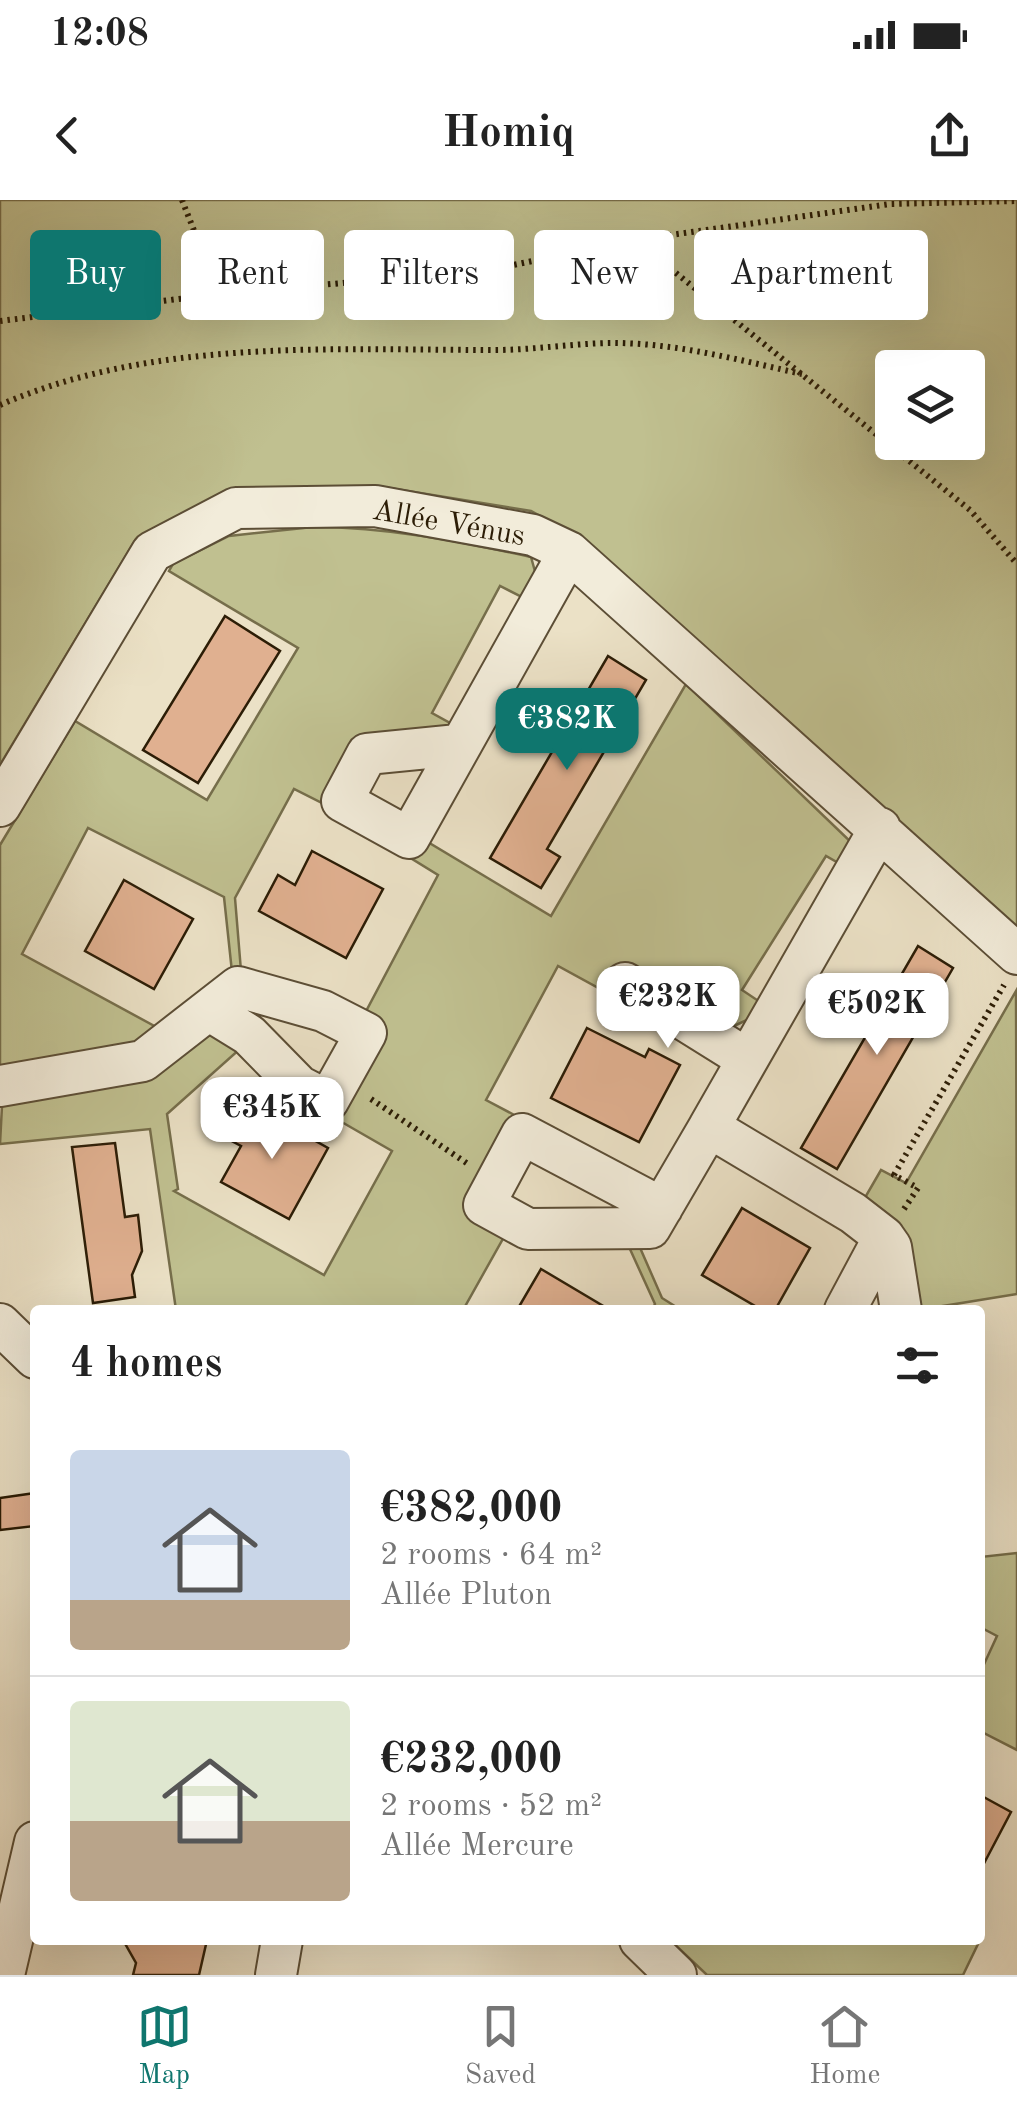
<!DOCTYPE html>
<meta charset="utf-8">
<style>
:root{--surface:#fff;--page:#f2f2f2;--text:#222;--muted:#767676;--line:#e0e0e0;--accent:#0f766e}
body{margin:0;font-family:"Old Standard TT",serif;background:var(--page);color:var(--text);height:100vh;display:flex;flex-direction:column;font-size:38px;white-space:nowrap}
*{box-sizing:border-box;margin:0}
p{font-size:32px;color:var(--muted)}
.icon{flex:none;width:55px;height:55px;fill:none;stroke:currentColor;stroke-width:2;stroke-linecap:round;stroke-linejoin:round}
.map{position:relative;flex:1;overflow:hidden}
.sheet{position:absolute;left:30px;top:1105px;width:955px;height:640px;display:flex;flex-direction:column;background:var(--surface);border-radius:10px;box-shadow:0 10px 40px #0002}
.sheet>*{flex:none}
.top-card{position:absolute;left:30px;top:30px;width:958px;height:90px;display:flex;gap:20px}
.buttons{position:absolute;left:875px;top:150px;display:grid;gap:20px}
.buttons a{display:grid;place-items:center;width:110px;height:110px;border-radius:10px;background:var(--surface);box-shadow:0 10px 40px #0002;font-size:50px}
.price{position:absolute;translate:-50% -85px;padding:0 22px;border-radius:20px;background:#fff;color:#222;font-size:32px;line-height:65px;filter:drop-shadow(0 2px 5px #0008)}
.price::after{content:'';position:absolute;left:50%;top:60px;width:30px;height:22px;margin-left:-15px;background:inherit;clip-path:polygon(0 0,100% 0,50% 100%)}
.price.on{background:var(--accent);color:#fff}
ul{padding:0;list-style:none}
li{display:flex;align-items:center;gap:30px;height:250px;padding:0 40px}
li+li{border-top:2px solid var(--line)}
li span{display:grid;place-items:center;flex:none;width:280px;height:200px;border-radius:10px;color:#555}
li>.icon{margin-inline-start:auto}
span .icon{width:120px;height:120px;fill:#fffc;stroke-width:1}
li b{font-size:42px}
h2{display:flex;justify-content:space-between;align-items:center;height:120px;padding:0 40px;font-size:42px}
.tag{padding:0 35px;border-radius:10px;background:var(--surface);box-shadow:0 10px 40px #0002;font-size:35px;line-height:90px}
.tag.on{background:var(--accent);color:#fff}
.status{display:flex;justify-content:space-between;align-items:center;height:70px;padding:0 50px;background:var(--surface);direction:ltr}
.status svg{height:28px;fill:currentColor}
header{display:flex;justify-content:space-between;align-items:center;height:130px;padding:0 40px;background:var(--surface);font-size:45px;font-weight:700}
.tabs{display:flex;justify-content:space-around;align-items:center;height:140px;border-top:2px solid var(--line);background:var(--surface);font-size:28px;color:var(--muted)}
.tabs a{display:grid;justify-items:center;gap:5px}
.tabs .on{color:var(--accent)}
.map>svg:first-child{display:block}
.green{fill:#c0c090;stroke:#766e4b;stroke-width:2.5;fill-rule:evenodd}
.building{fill:#e0b090;stroke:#2c1d06;stroke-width:2.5}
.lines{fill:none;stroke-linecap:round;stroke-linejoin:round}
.street-casing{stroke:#5c4e36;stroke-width:44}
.path{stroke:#2c1d06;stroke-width:6;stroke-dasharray:2.5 5;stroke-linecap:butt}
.street{stroke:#f2ecda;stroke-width:40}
.labels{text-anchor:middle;stroke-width:10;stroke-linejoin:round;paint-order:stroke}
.street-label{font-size:30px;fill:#2c1d06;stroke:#f2ecda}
</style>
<div class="status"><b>12:08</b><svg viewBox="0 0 49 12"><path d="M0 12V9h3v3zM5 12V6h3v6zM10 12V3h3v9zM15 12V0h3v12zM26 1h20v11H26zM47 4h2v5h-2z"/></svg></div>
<header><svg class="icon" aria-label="back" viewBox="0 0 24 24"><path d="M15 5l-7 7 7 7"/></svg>Homiq<svg class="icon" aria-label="share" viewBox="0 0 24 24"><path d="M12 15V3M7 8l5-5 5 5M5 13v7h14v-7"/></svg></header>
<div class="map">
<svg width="1017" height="1775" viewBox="0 0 1017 1775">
<rect width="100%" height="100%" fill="#ebe1c6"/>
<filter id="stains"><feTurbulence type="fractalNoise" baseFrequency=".002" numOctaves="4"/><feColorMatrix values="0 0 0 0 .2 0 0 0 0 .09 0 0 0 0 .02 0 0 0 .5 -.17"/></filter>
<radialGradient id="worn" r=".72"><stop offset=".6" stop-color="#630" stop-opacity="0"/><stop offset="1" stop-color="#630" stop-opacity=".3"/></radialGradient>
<!-- green -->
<path class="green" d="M 0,0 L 1017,0 L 1017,729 L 589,343 L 531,311 L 377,286 L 229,290 L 136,339 L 0,565 ZM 892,168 L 968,168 L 968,242 L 892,242 Z
M 313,327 C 387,327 458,341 531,357 L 536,375 L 524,398 L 500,386 L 432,513 L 450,523 L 442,537 L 361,540 L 330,607 L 294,589 L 235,698 L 241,771 L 232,772 L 224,697 L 88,628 L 22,754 L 158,828 L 144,841 L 0,870 L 0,645 L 75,521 L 207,600 L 298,448 L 169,371 L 173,364 L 229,336 Z
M 686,484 L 853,644 L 842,665 L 826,656 L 742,790 L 760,802 L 749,819 L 734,826 L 633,767 L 615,797 L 558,766 L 486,900 L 518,917 L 470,1005 L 509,1028 L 463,1110 L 176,1110 L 150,929 L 0,944 L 2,906 L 133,882 L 205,836 L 222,830 L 241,848 L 167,914 L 178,989 L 174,991 L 324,1075 L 392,951 L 333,917 L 363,817 L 438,675 L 409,657 L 421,638 L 551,716 Z
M 1016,791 L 1017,1094 L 918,1110 L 863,1001 L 881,970 L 906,983 Z
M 634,1034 L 662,1098 L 681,1110 L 652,1110 L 655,1104 L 624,1036 Z
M 1017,1353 L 1017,1550 L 980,1531 L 980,1473 L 997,1436 L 980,1427 L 980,1357 Z
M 670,1740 L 970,1740 L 978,1744 L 963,1775 L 707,1775 Z"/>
<!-- building -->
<path class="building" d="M 225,416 L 280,451 L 198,583 L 143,550 Z
M 608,456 L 646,480 L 547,649 L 560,657 L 541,688 L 490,658 Z
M 312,651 L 383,689 L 346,758 L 259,711 L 278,675 L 295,685 Z
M 124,680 L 193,719 L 154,789 L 85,751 Z
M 918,746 L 953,768 L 837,969 L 801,948 Z
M 587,828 L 645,857 L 649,849 L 680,865 L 639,942 L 551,898 Z
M 260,910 L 328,948 L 289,1019 L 221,982 L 241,946 L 228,939 L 243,912 L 255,918 Z
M 115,943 L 125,1017 L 138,1015 L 142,1051 L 132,1075 L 135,1097 L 93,1103 L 72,947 Z
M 742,1008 L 810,1048 L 775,1110 L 762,1110 L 702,1075 Z
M 541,1069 L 610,1110 L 517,1110 Z
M 35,1293 L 35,1326 L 0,1330 L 0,1298 Z
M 980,1595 L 1011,1612 L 980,1671 Z
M 123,1740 L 207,1740 L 199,1775 L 133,1775 L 136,1763 Z"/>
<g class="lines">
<!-- street casing -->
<g class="street-casing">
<path id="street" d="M 458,545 L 367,554 L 342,601 L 409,638 L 569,352
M 0,606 L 152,352 L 236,308 L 375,306 L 533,335 L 569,352 L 1017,754
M 625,783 L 747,859
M 0,886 L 143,861 L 238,787 L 323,811 L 366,833 L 328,901 L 299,886 L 249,835 L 210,811
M 662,1008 L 522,934 L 484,1005 L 528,1029 L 650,1028 L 709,927
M 884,1037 L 891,1047 L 901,1110
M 845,1110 L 884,1037 L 853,1013 L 709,927 L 880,628
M 0,1124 L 35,1158
M 640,1740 L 676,1775
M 4,1775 L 35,1642
M 276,1775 L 282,1740"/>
</g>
<!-- path -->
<path class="path" d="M 182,0 L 219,94
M 635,40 L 970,310 L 1017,364
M 0,121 L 219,94 L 489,70 L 635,40 L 890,4 L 1017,1
M 0,205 C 154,138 330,150 494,150 C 532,150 569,144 607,143 C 673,142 739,160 802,174
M 371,899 L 468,964
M 904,1009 L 918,988 L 894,975 L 1004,785"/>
<!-- street -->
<use href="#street" class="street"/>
</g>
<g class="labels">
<!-- street labels -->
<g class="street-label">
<text transform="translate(449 322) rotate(10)" y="10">Allée Vénus</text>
</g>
</g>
<rect width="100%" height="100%" filter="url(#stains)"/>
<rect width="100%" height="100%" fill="url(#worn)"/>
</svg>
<div class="buttons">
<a><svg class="icon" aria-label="layers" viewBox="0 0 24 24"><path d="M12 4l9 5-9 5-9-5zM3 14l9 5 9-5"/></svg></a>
</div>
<b class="price on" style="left:567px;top:573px">€382K</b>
<b class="price" style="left:668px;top:851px">€232K</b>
<b class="price" style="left:877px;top:858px">€502K</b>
<b class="price" style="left:272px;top:962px">€345K</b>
<div class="top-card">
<a class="tag on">Buy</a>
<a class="tag">Rent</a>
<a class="tag">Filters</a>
<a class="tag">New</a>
<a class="tag">Apartment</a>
</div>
<section class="sheet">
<h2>4 homes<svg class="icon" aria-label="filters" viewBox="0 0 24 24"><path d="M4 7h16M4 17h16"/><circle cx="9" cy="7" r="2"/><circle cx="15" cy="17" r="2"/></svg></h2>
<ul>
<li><span style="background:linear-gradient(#c9d6e8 75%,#b9a48a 0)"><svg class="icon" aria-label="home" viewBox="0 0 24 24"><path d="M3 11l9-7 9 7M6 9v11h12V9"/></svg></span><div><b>€382,000</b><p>2 rooms · 64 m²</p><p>Allée Pluton</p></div></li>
<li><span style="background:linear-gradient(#dfe7d0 60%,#b9a48a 0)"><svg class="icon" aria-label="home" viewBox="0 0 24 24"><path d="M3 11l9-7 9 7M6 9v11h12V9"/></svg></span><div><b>€232,000</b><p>2 rooms · 52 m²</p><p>Allée Mercure</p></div></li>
</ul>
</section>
</div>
<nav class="tabs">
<a class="on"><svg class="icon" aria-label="map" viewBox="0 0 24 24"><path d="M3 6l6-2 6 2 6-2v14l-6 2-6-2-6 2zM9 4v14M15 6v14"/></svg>Map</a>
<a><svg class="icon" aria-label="saved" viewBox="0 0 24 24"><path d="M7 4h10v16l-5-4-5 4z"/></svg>Saved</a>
<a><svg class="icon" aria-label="home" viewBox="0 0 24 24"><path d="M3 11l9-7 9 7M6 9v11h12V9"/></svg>Home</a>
</nav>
